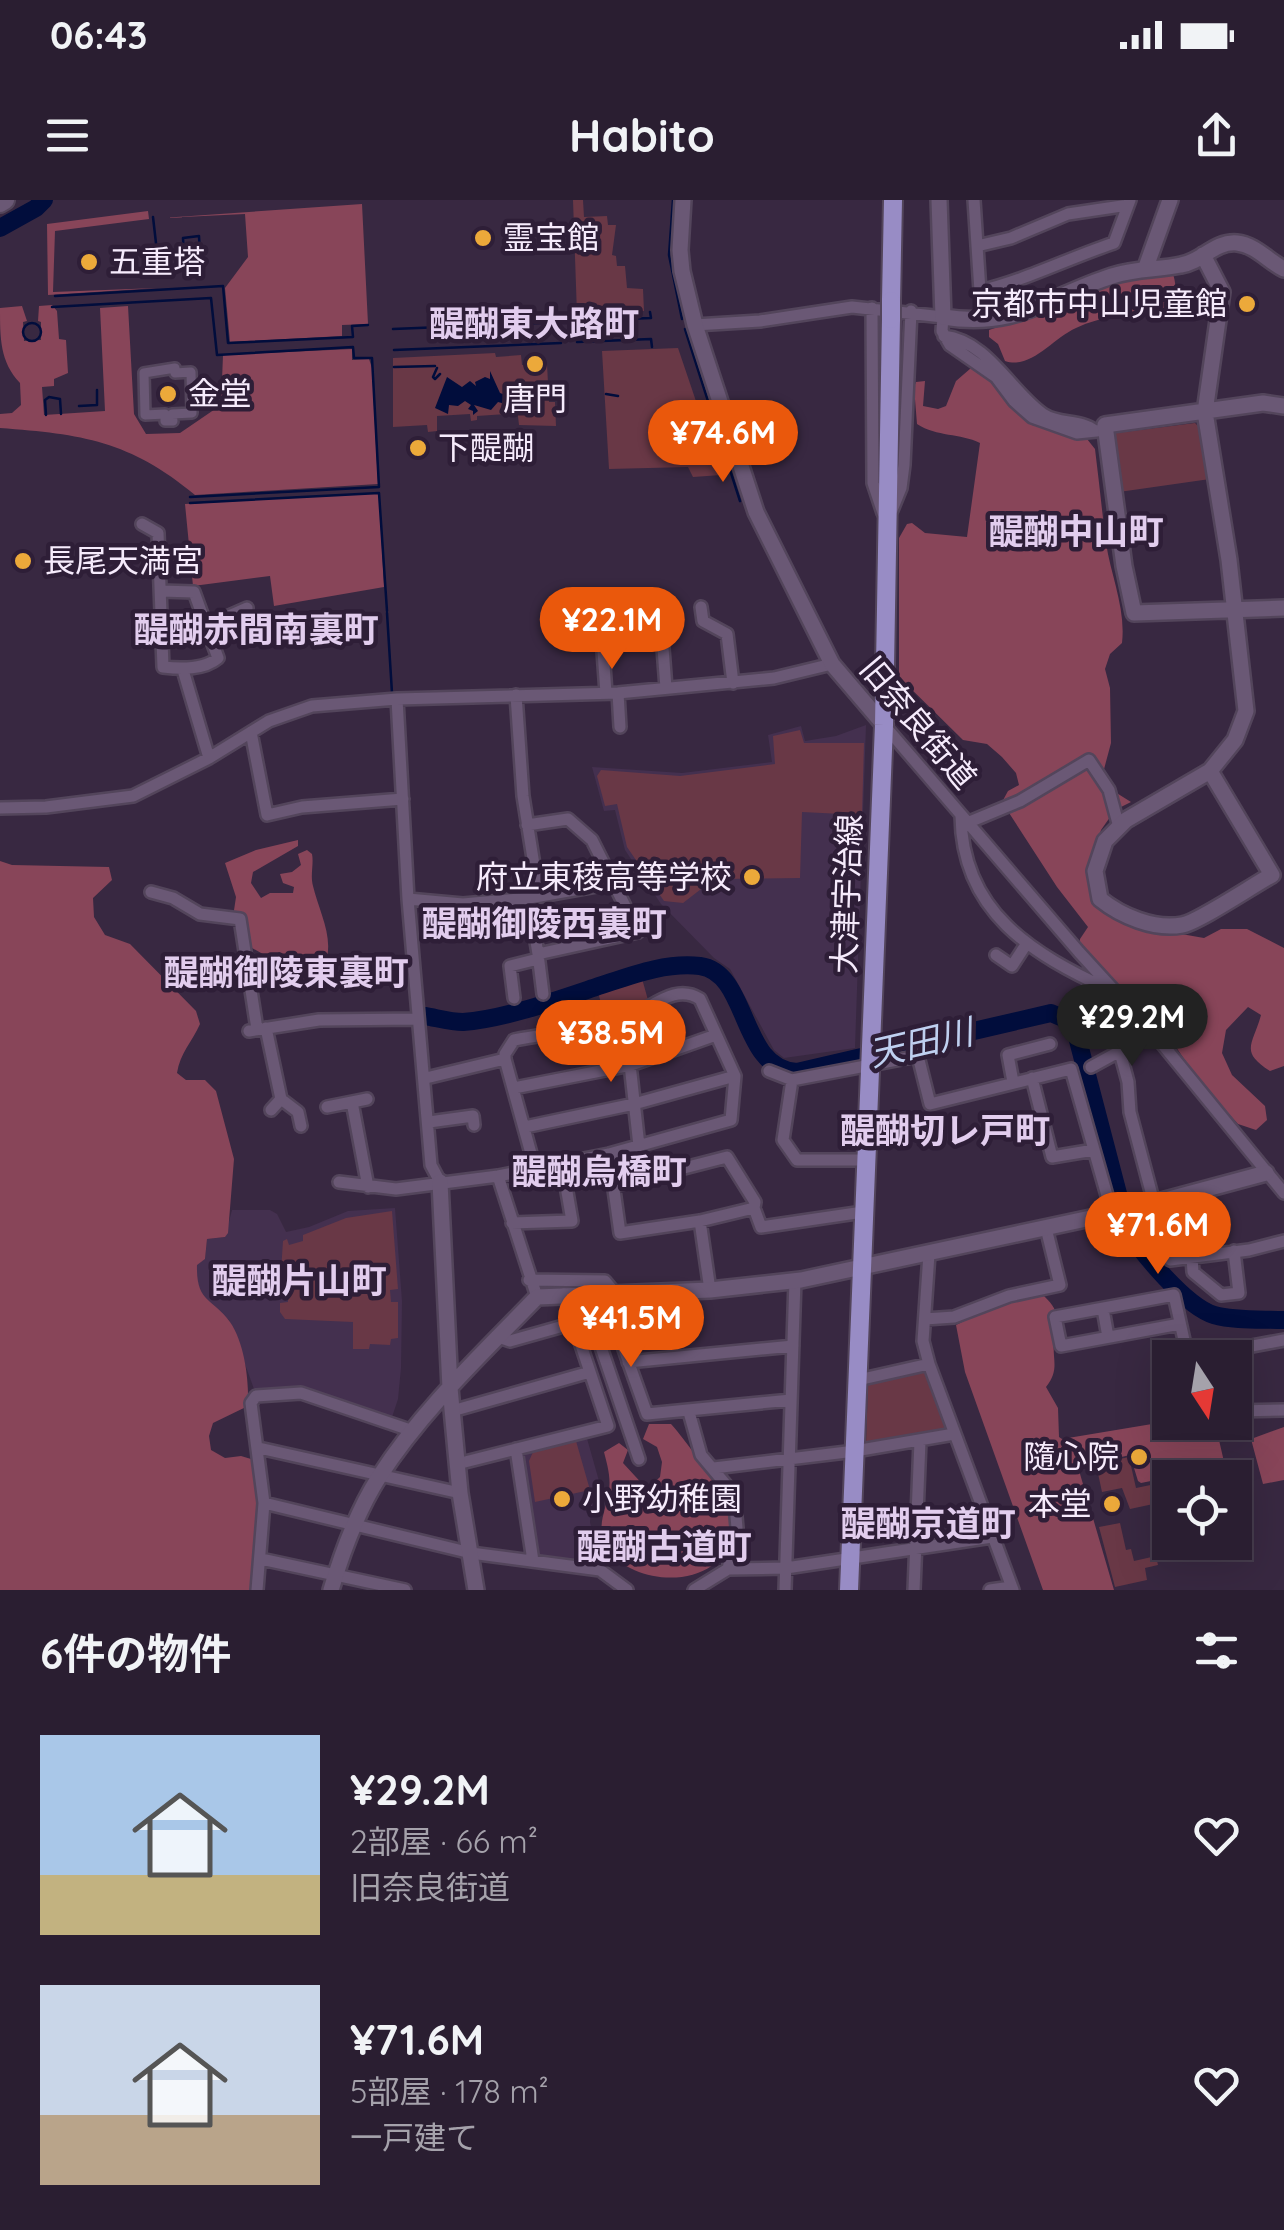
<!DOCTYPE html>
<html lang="ja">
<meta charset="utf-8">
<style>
:root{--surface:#2a1e31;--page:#362b3d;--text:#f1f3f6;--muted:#a5a2ab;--line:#463c4d;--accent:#ea580c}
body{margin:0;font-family:Quicksand,"Noto Sans JP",sans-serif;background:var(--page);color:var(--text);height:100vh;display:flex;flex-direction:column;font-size:38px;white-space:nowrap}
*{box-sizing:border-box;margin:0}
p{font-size:32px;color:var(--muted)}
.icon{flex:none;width:55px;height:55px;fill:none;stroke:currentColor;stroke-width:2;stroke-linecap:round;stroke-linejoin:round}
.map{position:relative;height:1390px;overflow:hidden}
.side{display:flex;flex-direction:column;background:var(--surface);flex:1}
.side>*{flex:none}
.needle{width:65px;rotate:168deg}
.buttons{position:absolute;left:1152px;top:1140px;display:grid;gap:20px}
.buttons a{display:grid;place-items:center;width:100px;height:100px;border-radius:0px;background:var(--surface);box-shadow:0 10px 40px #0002,0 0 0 2px var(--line);font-size:50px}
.price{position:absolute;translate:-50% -85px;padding:0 22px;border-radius:35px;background:var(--accent);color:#fff;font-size:32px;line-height:65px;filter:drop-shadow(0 2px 5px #0008)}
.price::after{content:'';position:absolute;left:50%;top:60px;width:30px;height:22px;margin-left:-15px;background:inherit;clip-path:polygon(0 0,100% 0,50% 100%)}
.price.active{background:#222;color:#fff}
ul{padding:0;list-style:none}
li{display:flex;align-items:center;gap:30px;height:250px;padding:0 40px}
li span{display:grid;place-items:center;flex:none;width:280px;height:200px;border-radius:0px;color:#555}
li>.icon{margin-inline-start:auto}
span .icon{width:120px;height:120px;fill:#fffc;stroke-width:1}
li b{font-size:42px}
h2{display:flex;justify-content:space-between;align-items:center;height:120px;padding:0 40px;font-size:42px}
.status{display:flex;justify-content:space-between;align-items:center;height:70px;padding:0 50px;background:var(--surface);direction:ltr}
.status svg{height:28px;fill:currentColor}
header{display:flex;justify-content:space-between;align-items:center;height:130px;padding:0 40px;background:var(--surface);font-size:45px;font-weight:700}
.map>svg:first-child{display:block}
.built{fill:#44304f}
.green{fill:#693846}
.forest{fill:#884559}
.water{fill:#010d3c}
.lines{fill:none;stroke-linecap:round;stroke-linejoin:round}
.stream{stroke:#010d3c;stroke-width:2.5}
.river{stroke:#010d3c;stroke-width:18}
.pedestrian-casing{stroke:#53455b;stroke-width:14}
.minor-casing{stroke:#53455b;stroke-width:16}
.tertiary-casing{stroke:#53455b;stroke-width:20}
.secondary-casing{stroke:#53455b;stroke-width:22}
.primary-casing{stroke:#53455b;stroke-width:22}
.pedestrian{stroke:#6a5875;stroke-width:9}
.minor{stroke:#6a5875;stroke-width:11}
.tertiary{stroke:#6a5875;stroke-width:15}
.secondary{stroke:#6a5875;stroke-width:18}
.primary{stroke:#988cc5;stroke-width:18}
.primary-bridge-casing{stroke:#53455b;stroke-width:22;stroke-linecap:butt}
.primary-bridge{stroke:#988cc5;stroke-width:18}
.poi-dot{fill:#eca93a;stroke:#2e1e37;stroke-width:4}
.labels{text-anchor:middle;stroke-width:9;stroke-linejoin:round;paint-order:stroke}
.poi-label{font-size:32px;fill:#f6ebfc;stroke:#2e1e37;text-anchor:start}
.street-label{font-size:32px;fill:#f6ebfc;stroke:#2e1e37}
.neighbourhood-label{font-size:35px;font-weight:bold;fill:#e2cdee;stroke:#2e1e37}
.water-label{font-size:35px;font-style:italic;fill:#bfd0f0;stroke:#2e1e37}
</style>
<div class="status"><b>06:43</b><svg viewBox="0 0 49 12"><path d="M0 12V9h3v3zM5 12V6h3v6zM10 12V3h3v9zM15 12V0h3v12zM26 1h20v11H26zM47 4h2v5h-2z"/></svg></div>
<header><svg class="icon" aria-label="menu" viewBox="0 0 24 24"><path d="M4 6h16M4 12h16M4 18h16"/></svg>Habito<svg class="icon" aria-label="share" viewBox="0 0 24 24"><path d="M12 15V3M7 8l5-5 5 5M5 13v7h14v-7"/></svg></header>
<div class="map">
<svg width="1284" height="1390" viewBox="0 0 1284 1390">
<rect width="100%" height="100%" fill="#382841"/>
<!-- built -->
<path class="built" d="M 866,525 L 855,848 L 784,858 L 774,850 L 730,769 L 714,758 L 661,704 L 625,650 L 615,610 L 604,611 L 592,567 L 682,573 L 772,562 L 768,535 L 801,526 L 805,541 L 836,536 Z
M 395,1008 L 402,1101 L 401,1168 L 398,1199 L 392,1217 L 299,1189 L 254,1189 L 229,1120 L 204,1099 L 197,1083 L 197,1064 L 205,1059 L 207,1039 L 225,1037 L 232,1010 L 270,1010 L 277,1014 L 286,1032 L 309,1027 L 348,1011 Z
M 586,1235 L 601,1288 L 591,1309 L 590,1322 L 597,1354 L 603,1367 L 543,1359 L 537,1354 L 522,1256 L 526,1250 Z"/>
<!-- green -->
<path class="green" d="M 573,0 L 583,0 L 584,17 L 607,16 L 608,25 L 616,25 L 612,55 L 616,56 L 617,66 L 625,66 L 627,88 L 643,89 L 644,111 L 577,114 Z
M 678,148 L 721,275 L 693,277 L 688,267 L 609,269 L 602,151 Z
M 495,153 L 496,157 L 521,155 L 522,165 L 528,165 L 529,169 L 541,168 L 542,164 L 547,164 L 549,202 L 555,202 L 556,226 L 519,225 L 517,208 L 506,209 L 506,214 L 477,216 L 477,220 L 471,221 L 470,214 L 437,216 L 437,231 L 428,232 L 427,225 L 393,227 L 393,158 Z
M 1195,223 L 1200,228 L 1210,279 L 1119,292 L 1113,239 L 1116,233 Z
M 800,530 L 804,543 L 864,543 L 862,615 L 802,612 L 800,678 L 714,679 L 683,703 L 664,701 L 627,647 L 617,604 L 605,606 L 597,576 L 601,570 L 680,576 L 775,564 L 773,536 Z
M 641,775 L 648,800 L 635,809 L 605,818 L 598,792 Z
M 392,1011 L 398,1089 L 390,1090 L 391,1102 L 398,1102 L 398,1138 L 391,1139 L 390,1145 L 370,1144 L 369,1149 L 353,1149 L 353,1122 L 285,1119 L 280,1112 L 280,1103 L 288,1102 L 288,1091 L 280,1087 L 283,1041 L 287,1039 L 289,1045 L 303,1041 L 303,1035 L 346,1018 Z
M 921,1170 L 930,1175 L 948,1228 L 866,1244 L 868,1183 Z
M 576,1241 L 590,1290 L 535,1302 L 529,1261 L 533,1252 Z
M 1129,1257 L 1136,1288 L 1170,1281 L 1170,1292 L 1157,1295 L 1158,1303 L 1130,1309 L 1122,1288 L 1102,1292 L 1096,1264 Z
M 1120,1323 L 1126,1350 L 1131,1349 L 1134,1361 L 1156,1356 L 1158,1365 L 1145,1368 L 1147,1380 L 1115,1387 L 1099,1327 Z"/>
<!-- forest -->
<path class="forest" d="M 362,4 L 368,124 L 342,125 L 342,136 L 230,142 L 225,88 L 248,57 L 245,14 L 162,18 Z
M 148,11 L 149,19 L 55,31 L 53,92 L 157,88 L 48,95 L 47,24 Z
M 1150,72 L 1173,74 C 1178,90 1175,98 1163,109 C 1135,112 1101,116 1076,128 C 1053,138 1031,170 1005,161 L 998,144 L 989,137 L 989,130 L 1045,111 L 1083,91 Z
M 52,105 L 57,111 L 59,139 L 66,140 L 68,173 L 54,179 L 54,186 L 42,187 L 44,215 L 105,211 L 100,108 L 128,106 L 134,214 L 146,234 L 180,233 L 221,205 L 223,155 L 352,149 L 352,160 L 369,159 L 372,168 L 378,284 L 195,295 C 130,241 82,234 0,228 L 0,214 L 12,213 L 21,205 L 20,183 C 0,162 0,138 0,108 L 22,106 L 27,121 L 23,122 L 24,141 L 41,140 L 41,122 L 38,121 L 39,106 Z
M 978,162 L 1032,225 L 1087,239 L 1095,249 C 1099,280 1102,312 1106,343 C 1111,376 1126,409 1122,443 L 1110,454 L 1105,469 L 1110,488 L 1111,543 L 1103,573 L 1107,587 L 1131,602 L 1115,610 L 1101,630 L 1088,678 L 1091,693 L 1100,705 L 1130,725 L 1204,738 L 1221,729 L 1247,729 L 1284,748 L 1284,866 L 1270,871 C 1239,851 1253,845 1261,815 L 1248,807 L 1226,830 L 1222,853 L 1232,875 L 1265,906 L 1267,920 L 1256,930 L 1238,924 L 1200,883 L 1170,838 L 1153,825 L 1143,809 L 1080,747 L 1080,739 L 1088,727 L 1057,687 L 1002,602 L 1008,591 L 1019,585 L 1016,573 L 1002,557 L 987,544 L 963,540 L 899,477 L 899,338 L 907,324 L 912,323 L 925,333 L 967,337 L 980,243 C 960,233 937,237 917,224 L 914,187 L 916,182 L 925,181 L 923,206 L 938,209 L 946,206 L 956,181 Z
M 379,293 L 384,387 L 274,406 L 270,376 L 193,386 L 185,304 Z
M 298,640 L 298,646 L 253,672 L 251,683 L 261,698 L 270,693 L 293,693 L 294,687 L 283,683 L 280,674 L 292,672 L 301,665 L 298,654 L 307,650 L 312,654 C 314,664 310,675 313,686 C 319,712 336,740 324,766 L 312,773 L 289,773 L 279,763 L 245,744 L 233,717 L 236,697 L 225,663 L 256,650 Z
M 0,661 L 12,665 L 109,667 L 112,680 L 93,698 L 94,717 L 105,735 L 130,744 L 196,811 L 200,824 C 192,842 180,853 177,873 L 186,880 L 205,880 L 216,891 L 234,959 L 228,1033 L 225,1037 L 207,1039 L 205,1059 L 197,1065 C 196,1103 212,1097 230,1122 C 245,1144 249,1181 248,1206 L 213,1223 L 209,1236 L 211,1250 L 225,1258 L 241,1256 L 251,1259 C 263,1303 256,1346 250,1390 L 0,1390 Z
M 1044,1096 C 1062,1113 1056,1120 1054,1141 C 1052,1160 1060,1169 1046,1187 L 1058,1208 L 1059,1237 L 1062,1239 L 1170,1221 L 1200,1223 L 1205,1240 L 1219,1240 L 1225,1266 L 1141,1283 L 1138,1281 L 1130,1255 L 1078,1267 L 1114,1390 L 1043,1390 L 965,1172 L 956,1125 L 998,1104 Z
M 649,1224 L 671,1224 C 688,1243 734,1305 732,1329 C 727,1390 637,1390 607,1349 C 595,1325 606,1313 609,1290 C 611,1277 607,1264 604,1252 L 619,1243 L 628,1250 L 623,1263 L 647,1289 L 660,1277 L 662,1262 L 657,1247 L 643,1239 Z
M 1284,1227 L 1284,1280 L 1263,1284 L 1251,1239 Z"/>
<!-- water -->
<path class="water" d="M 490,171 L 500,193 L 516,199 L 517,203 L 513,206 L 498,202 L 491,210 L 474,205 L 478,211 L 473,215 L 473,211 L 468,209 L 471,205 L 465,201 L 458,206 L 449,205 L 448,214 L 435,208 L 447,177 L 462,187 L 470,181 L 476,186 L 475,182 L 485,177 L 490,179 Z"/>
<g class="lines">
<!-- stream -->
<path class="stream" d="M 673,0 L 669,55 L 682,119
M 199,36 L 200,55 L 184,57 L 183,38 Z
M 152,52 L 157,52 L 153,17
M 55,96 L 223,86 L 228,143 L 353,137 L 352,126 L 368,125
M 52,107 L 211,98 L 217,155 L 353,147 L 354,158 L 372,158 L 379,287 L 190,297
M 572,121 L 651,118 L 650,112
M23 132a9 9 0 1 1 18 0a9 9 0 1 1-18 0Z
M 393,129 L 562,122
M 685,129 L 740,301
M 577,142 L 651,139 L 652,147
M 394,150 L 561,143
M 394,167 L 435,166
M 437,168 L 433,177 L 435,179 L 440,174
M 606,194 L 618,196
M 518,201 L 552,198
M 79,206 L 97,205 L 97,190
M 46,215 L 45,200 L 49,197 L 60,199 L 61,214
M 190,303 L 379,293 L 387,411
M 387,413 L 392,493"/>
<!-- river -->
<path class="river" d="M 0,28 L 36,8 L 44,0
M 425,816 C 437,818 451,822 463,822 C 504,819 557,800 596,787 C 630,776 664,762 700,766 C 750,773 739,869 797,872 L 1051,813 L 1063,818 L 1075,829 L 1127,1028 C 1140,1052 1187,1107 1214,1115 C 1235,1121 1262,1119 1284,1120"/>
<!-- pedestrian casing -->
<g class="pedestrian-casing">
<path id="pedestrian" d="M 175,168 L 175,173 L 191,172 L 192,213 L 172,214 L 173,221 L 165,221 L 165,214 L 145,215 L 144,173 Z"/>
</g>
<!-- minor casing -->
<g class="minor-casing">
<path id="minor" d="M 974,0 L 980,91 C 1026,80 1069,58 1114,43 L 1130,0
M 977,46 L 1011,38 L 1068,14 L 1128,5
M 872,108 L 873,283 L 883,313
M 695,125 L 760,121 L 852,107 L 943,117 L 942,131 L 950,145 L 996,177 L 1014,201 L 1032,217 L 1077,233 L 1106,230
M 944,136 C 988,141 1011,192 1043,214 C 1059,225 1081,219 1095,231
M 892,310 L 901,288 L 904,265 L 911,111
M 142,324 L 158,333 L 163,467 C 181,469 204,470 218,458 L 194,392 L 161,391
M 701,407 L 703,421 L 727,434 L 733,483
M 206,426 L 247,408
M 662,435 L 666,488
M 603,451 L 606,493
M 183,470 L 209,558
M 618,493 L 620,527
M 516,495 L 523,596 L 539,696
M 397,499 L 408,699 L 431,965 L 440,982
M 884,525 L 1079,752 L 1154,834 L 1284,993
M 251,532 L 267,615 L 302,607 L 403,599
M 0,608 L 46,607 L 133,596 L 209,558 L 269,521 L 312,506 L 397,499 L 618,493 L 774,478 L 832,464
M 961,616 C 962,712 1032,754 1110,790
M 967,623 L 1020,601 L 1089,560 L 1109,590 L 1119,627
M 527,625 L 568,619 L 592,640 L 638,732 L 538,754 L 529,698
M 151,692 L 173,698 L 200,714 L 240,719 L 257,829
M 408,699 L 463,704 L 529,698 L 613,683
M 538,754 L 543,794
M 996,755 L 1012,766 L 1027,743
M 514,798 L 510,766 L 538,759
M 625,819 L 639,946
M 266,828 L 281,899 L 298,912 L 301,926
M 249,831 L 319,820 L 418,819
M 1120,852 L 1128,882 L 1130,912 L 1154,1003
M 1091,867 L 1153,833
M 769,871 L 792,880 L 918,856 L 930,904 L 1071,869 L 1112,1013
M 426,878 L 505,859
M 1032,878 L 1052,957 L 1094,950
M 792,880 L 783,940 L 797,960 L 865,960
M 1013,882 L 1008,855 L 1050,844
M 514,888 L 631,865 L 716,835
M 352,902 L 368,987
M 327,907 L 367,899
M 271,910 L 281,899
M 429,922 L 473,916 L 474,925
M 525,927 L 634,904 L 735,876
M 609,954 L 620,1033 L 700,1021 L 754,1008 L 755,1002 L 727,957 L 614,986
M 498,976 L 537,1097
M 339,982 L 396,989 L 498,976 L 609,954 L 731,920 L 735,876 L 700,799 C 675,783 652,808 629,817 C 597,830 549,833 514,840 L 505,854 L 505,859 L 535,968
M 754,1008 L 761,1027 L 863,1012
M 700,1021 L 710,1090
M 512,1023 L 572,1021 L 562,963
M 929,1054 L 923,1141 L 929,1164 L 1013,1390
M 1192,1057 L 1193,1072 L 1221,1095 L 1239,1093 L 1234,1051
M 1170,1060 L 1249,1050 L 1284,1041
M 529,1080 L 605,1081 L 615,1093
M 604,1093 L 647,1214 L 791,1200
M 583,1094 L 639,1259
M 1103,1109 L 1108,1137
M 925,1119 L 954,1117 L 1009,1096 L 1060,1085 L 1046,1028
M 1180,1124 L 1061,1146 L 1055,1117 L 1174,1095 L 1188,1158
M 499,1137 L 510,1141 L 574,1123
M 1188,1158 L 1284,1140
M 628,1162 L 793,1146
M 858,1180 L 929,1164
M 452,1211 L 590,1172
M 1235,1211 L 1284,1210
M 689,1212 L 701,1255 L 727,1286 L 735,1305 L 737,1328 L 728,1369 L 694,1390
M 259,1248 L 460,1293
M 516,1249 L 533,1361
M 457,1264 L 608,1226 L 564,1094
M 714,1268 L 855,1251 L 954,1234
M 264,1303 L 471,1353 L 600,1370 L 627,1390
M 261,1359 L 405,1390
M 728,1369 L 786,1368 L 992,1337
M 257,1390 L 264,1303 L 251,1203 L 256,1196 L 301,1193 L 413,1231
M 785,1390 L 795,1080
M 914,1390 L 920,1241
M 990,1390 L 1011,1387"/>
</g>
<!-- tertiary casing -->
<g class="tertiary-casing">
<path id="tertiary" d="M 683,0 L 680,50 L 682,71 L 695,125 L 756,312 L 832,464 L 884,525
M 939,0 L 943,117 C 1017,129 1047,97 1112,76 C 1137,68 1157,70 1181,65 C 1202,62 1214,41 1237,43 C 1256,45 1268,61 1284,69
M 1203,55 L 1222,92 L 1205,212 L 1229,360 L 1246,511 L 1235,540 L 1210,571 L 1126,620 L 1105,641 L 1095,671 L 1100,699 C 1121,716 1154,730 1182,725 C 1197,723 1255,684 1272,675 L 1210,571
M 1146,67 L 1170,0
M 1284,206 L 1263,203 L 1105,225 L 1124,366 L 1134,413 L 1284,408
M 440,982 L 450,1188 L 460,1293 L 476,1390
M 331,1390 C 342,1353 358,1310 379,1277 C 422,1210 482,1154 537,1097 L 710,1090 L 801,1080 L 1128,1010 L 1266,973"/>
</g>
<!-- secondary casing -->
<g class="secondary-casing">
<path id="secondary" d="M 0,3 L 5,0"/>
</g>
<!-- primary casing -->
<g class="primary-casing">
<path id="primary" d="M 891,101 L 893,0
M 849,1390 L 884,525 L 891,119"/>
</g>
<!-- pedestrian -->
<use href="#pedestrian" class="pedestrian"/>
<!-- minor -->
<use href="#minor" class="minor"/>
<!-- tertiary -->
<use href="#tertiary" class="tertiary"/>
<!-- secondary -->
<use href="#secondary" class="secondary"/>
<!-- primary -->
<use href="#primary" class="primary"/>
<!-- primary-bridge casing -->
<g class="primary-bridge-casing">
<path id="primary-bridge" d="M 891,119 L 891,101"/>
</g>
<!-- primary-bridge -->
<use href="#primary-bridge" class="primary-bridge"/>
</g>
<!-- markers -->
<g class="poi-dot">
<circle cx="483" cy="38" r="10"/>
<circle cx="89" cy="62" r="10"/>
<circle cx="1247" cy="104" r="10"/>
<circle cx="535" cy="164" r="10"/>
<circle cx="168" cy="194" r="10"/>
<circle cx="418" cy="248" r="10"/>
<circle cx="23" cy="361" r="10"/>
<circle cx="752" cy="677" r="10"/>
<circle cx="1139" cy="1257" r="10"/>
<circle cx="562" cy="1299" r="10"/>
<circle cx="1112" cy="1304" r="10"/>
</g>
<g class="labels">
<!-- poi labels -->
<g class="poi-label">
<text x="503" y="49">霊宝館</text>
<text x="109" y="73">五重塔</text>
<text x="1227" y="115" text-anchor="end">京都市中山児童館</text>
<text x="188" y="205">金堂</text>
<text x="535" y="210" text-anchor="middle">唐門</text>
<text x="438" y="259">下醍醐</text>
<text x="43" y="372">長尾天満宮</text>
<text x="732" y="688" text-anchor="end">府立東稜高等学校</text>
<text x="1119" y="1268" text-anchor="end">隨心院</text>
<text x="582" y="1310">小野幼稚園</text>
<text x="1092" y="1315" text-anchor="end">本堂</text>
</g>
<!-- street labels -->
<g class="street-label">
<text transform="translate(918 523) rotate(50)" y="11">旧奈良街道</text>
<text transform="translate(847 694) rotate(-88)" y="11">大津宇治線</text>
</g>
<!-- neighbourhood labels -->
<g class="neighbourhood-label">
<text x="534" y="136">醍醐東大路町</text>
<text x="1076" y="344">醍醐中山町</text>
<text x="256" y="442">醍醐赤間南裏町</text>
<text x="544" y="736">醍醐御陵西裏町</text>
<text x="286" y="785">醍醐御陵東裏町</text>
<text x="945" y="943">醍醐切レ戸町</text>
<text x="599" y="984">醍醐烏橋町</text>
<text x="299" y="1093">醍醐片山町</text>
<text x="928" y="1336">醍醐京道町</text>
<text x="664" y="1359">醍醐古道町</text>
</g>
<!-- water labels -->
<g class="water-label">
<text transform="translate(921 843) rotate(-13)" y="12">天田川</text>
</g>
</g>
</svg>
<div class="buttons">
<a><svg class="needle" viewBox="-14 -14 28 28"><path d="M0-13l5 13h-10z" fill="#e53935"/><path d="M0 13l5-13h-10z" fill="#a5a2ab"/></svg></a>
<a><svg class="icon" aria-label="locate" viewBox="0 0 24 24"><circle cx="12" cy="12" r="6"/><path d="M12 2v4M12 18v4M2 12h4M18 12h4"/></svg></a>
</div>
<b class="price" style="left:723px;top:285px">¥74.6M</b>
<b class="price" style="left:612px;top:472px">¥22.1M</b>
<b class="price active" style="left:1132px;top:869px">¥29.2M</b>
<b class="price" style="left:611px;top:885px">¥38.5M</b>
<b class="price" style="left:1158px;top:1077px">¥71.6M</b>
<b class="price" style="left:631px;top:1170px">¥41.5M</b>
</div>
<section class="side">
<h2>6件の物件<svg class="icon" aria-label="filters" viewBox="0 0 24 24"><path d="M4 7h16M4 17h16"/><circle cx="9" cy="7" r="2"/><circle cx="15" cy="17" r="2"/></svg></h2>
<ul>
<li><span style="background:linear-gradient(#a9c7e8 70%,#c2b280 0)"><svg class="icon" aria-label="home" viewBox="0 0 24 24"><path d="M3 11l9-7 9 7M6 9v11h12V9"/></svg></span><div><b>¥29.2M</b><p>2部屋 · 66 m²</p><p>旧奈良街道</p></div><svg class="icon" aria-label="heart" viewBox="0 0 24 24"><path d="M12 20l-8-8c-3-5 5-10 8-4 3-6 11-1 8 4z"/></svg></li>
<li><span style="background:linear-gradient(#c9d6e8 65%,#b9a48a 0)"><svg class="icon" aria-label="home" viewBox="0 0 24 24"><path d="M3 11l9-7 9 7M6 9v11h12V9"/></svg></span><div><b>¥71.6M</b><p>5部屋 · 178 m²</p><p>一戸建て</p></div><svg class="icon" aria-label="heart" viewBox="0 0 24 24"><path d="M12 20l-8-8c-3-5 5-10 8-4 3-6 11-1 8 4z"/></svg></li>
</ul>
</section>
